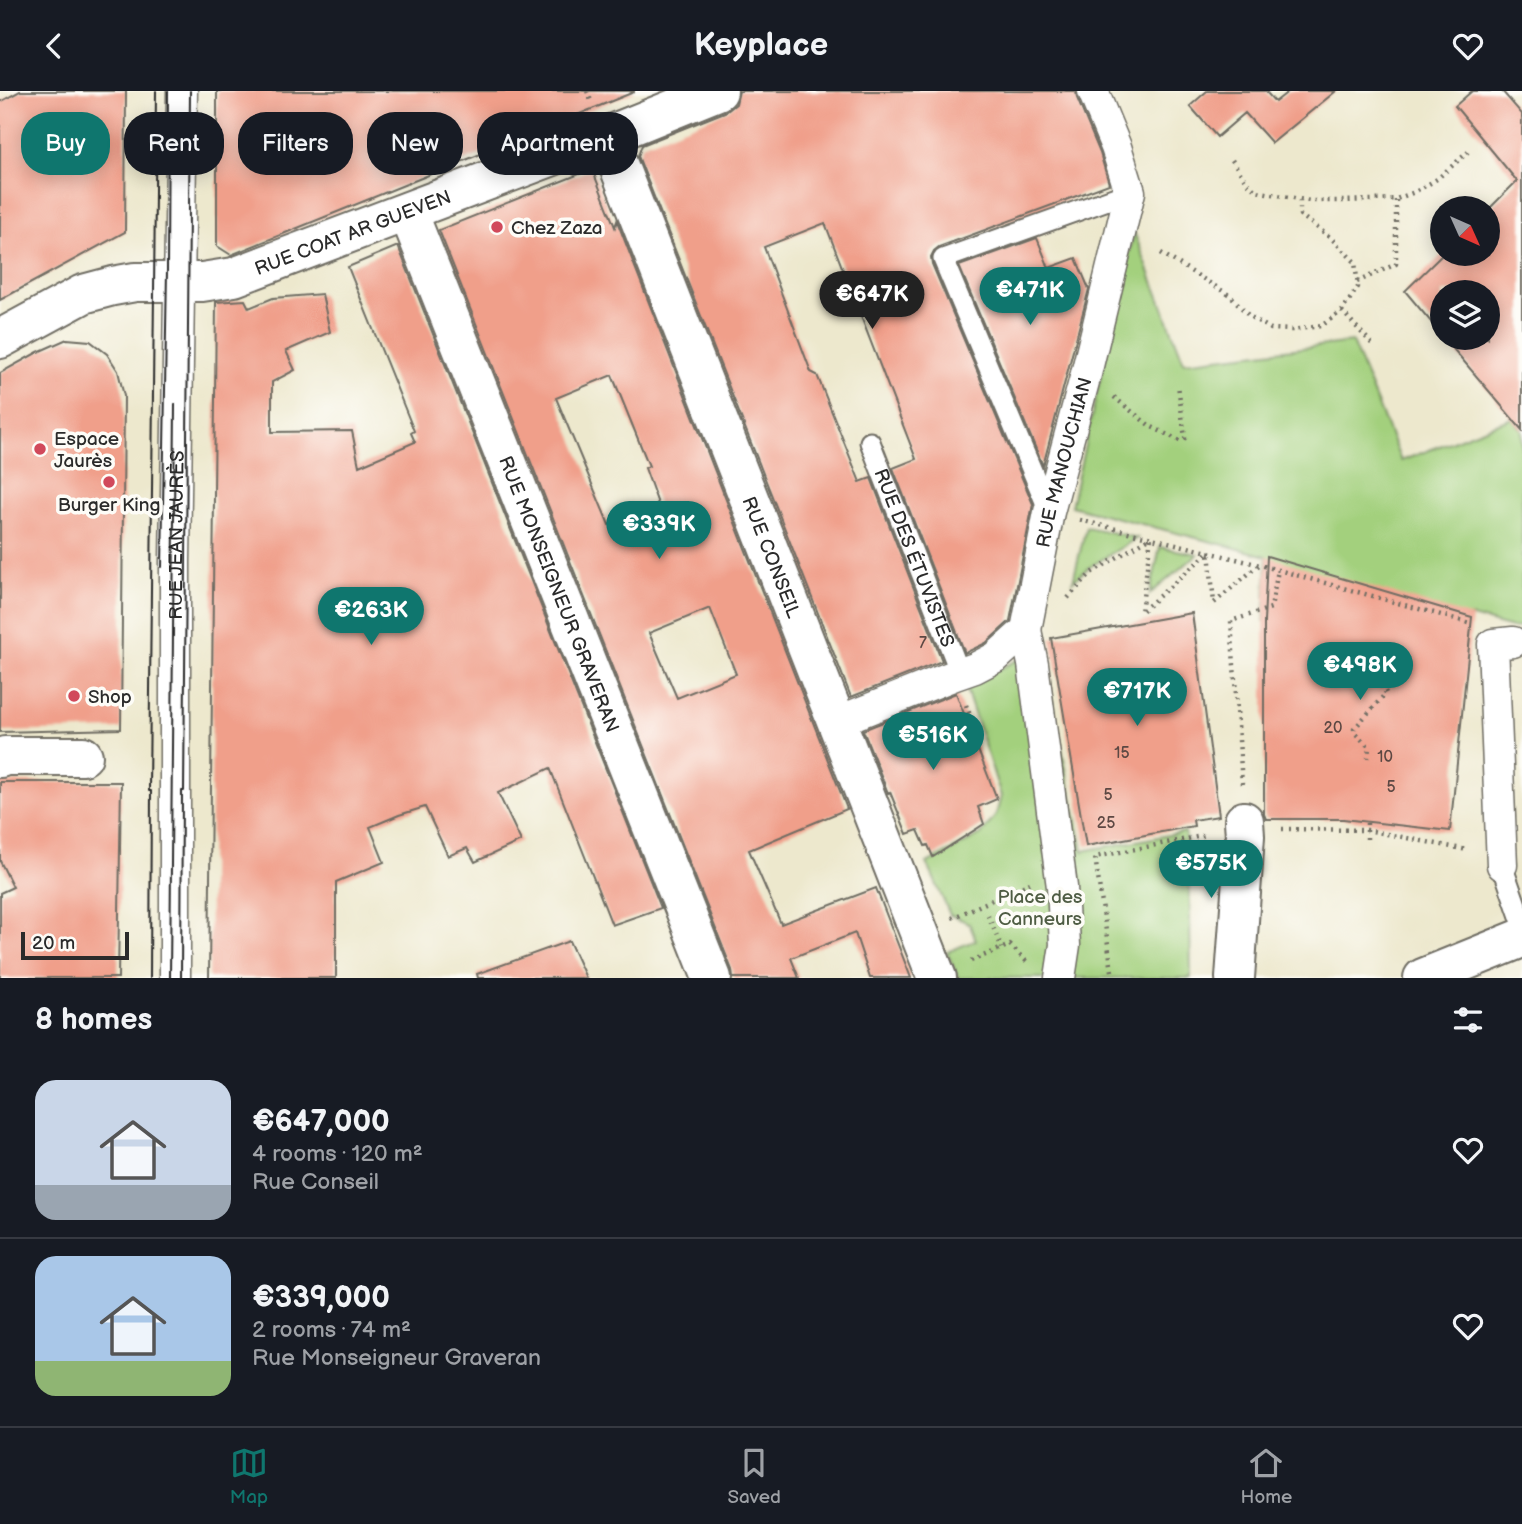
<!DOCTYPE html>
<meta charset="utf-8">
<style>
:root{--surface:#171b24;--page:#242831;--text:#f1f3f6;--muted:#9ea1a6;--line:#363941;--accent:#0f766e}
body{margin:0;font-family:"Balsamiq Sans",sans-serif;background:var(--page);color:var(--text);height:100vh;display:flex;flex-direction:column;font-size:26px;white-space:nowrap}
*{box-sizing:border-box;margin:0}
p{font-size:23px;color:var(--muted)}
.icon{flex:none;width:38px;height:38px;fill:none;stroke:currentColor;stroke-width:2;stroke-linecap:round;stroke-linejoin:round}
.map{position:relative;height:887px;overflow:hidden}
.side{display:flex;flex-direction:column;background:var(--surface);flex:1}
.side>*{flex:none}
.hud{position:absolute;left:21px;top:21px;width:700px;height:63px;display:flex;gap:14px}
.needle{width:46px;rotate:135deg}
.controls{position:absolute;left:1430px;top:105px;display:grid;gap:14px}
.controls a{display:grid;place-items:center;width:70px;height:70px;border-radius:50%;background:var(--surface);box-shadow:0 4px 18px #0003;font-size:35px}
.scale{position:absolute;left:21px;bottom:18px;width:108px;box-sizing:border-box;padding-left:7px;border:4px solid #2b2b2b;border-top:0;font-size:19px;line-height:24px;white-space:nowrap;color:#2b2b2b;-webkit-text-stroke:5px #fdfcf7;paint-order:stroke}
.price{position:absolute;translate:-50% -60px;padding:0 16px;border-radius:24px;background:var(--accent);color:#fff;font-size:23px;line-height:46px;filter:drop-shadow(0 2px 4px #0008)}
.price::after{content:'';position:absolute;left:50%;top:42px;width:21px;height:16px;margin-left:-10px;background:inherit;clip-path:polygon(0 0,100% 0,50% 100%)}
.price.on{background:#222;color:#fff}
ul{padding:0;list-style:none}
li{display:flex;align-items:center;gap:21px;height:175px;padding:0 35px}
li+li{border-top:2px solid var(--line)}
li span{display:grid;place-items:center;flex:none;width:196px;height:140px;border-radius:21px;color:#555}
li>.icon{margin-inline-start:auto}
span .icon{width:84px;height:84px;fill:#fffc;stroke-width:1}
li b{font-size:30px}
h2{display:flex;justify-content:space-between;align-items:center;height:84px;padding:0 35px;font-size:30px}
.pill{padding:0 24px;border-radius:28px;background:var(--surface);box-shadow:0 4px 18px #0003;font-size:24px;line-height:63px}
.pill.on{background:var(--accent);color:#fff}
header{display:flex;justify-content:space-between;align-items:center;height:91px;padding:0 35px;background:var(--surface);font-size:32px;font-weight:700}
.dock{display:flex;justify-content:space-around;align-items:center;height:98px;border-top:2px solid var(--line);background:var(--surface);font-size:19px;color:var(--muted)}
.dock a{display:grid;justify-items:center;gap:4px}
.dock .on{color:var(--accent)}
.map>svg:first-child{display:block}
.green{fill:#a3d07d;stroke:#677e54;stroke-width:2}
.building{fill:#f09f8a;fill-rule:evenodd}
.lines{fill:none;stroke-linecap:round;stroke-linejoin:round}
.service-casing{stroke:#6f6d64;stroke-width:23}
.pedestrian-casing{stroke:#6f6d64;stroke-width:33}
.minor-casing{stroke:#6f6d64;stroke-width:42}
.path{stroke:#6f6d64;stroke-width:4.5;stroke-dasharray:2 5;stroke-linecap:butt}
.service{stroke:#fff;stroke-width:19}
.pedestrian{stroke:#fff;stroke-width:30}
.minor{stroke:#fff;stroke-width:38}
.tram{stroke:#2b2b2b;stroke-width:2}
.poi-dot{fill:#d1495b;stroke:#fdfcf7;stroke-width:2.5}
.labels{text-anchor:middle;stroke-width:7;stroke-linejoin:round;paint-order:stroke}
.number-label{font-size:16px;fill:#5c4843}
.poi-label{font-size:19px;fill:#2b2b2b;stroke:#fdfcf7;text-anchor:start}
.street-label{font-size:19px;fill:#2b2b2b;stroke:#fdfcf7}
.park-label{font-size:19px;fill:#4f5d44;stroke:#fdfcf7}
</style>
<header><svg class="icon" aria-label="back" viewBox="0 0 24 24"><path d="M15 5l-7 7 7 7"/></svg>Keyplace<svg class="icon" aria-label="heart" viewBox="0 0 24 24"><path d="M12 20l-8-8c-3-5 5-10 8-4 3-6 11-1 8 4z"/></svg></header>
<div class="map">
<svg width="1522" height="887" viewBox="0 0 1522 887">
<rect width="100%" height="100%" fill="#fdfcf7"/>
<filter id="ink" filterUnits="userSpaceOnUse"><feTurbulence type="fractalNoise" baseFrequency=".0143" numOctaves="2"/><feDisplacementMap in="SourceGraphic" scale="14" xChannelSelector="R" yChannelSelector="G"/><feConvolveMatrix kernelMatrix="1 2 1 2 8 2 1 2 1" color-interpolation-filters="sRGB"/></filter>
<filter id="wash" filterUnits="userSpaceOnUse"><feTurbulence type="fractalNoise" baseFrequency=".00686" numOctaves="4" result="noise"/><feDisplacementMap in="SourceGraphic" scale="28" xChannelSelector="R" yChannelSelector="G"/><feGaussianBlur stdDeviation="1.57" result="paint"/><feColorMatrix in="noise" values="0 0 0 0 0 0 0 0 0 0 0 0 0 0 0 0 0 1.4 0 .05"/><feComposite in="paint" operator="in"/></filter>
<g filter="url(#wash)">
<rect width="100%" height="100%" fill="#ede8cd"/>
<!-- green -->
<path class="green" d="M 1134,141 L 1184,271 L 1352,251 L 1401,370 L 1512,327 L 1522,339 L 1522,535 L 1512,537 L 1472,526 L 1264,531 L 1267,465 L 1071,415 Z
M 1086,436 L 1137,447 L 1088,477 L 1073,490 Z
M 1160,456 L 1198,463 L 1150,503 Z
M 1041,557 L 1083,760 L 1185,741 L 1189,764 L 1191,887 L 958,887 L 947,861 L 976,849 L 969,832 L 950,824 L 927,772 L 981,744 L 996,724 L 1001,705 L 965,595 Z"/>
<g id="blocks">
<!-- building -->
<path class="building" d="M 20,0 L 126,0 L 125,141 L 0,209 L 0,11 Z
M 217,0 L 634,0 L 634,1 L 231,164 L 217,155 Z
M 739,0 L 1076,0 L 1077,7 L 1100,62 L 1109,93 L 939,156 L 934,160 L 931,166 L 932,173 L 1033,413 L 1010,530 L 986,552 L 965,562 L 893,377 L 916,368 L 825,132 L 764,156 L 811,281 L 817,284 L 860,391 L 871,387 L 942,570 L 851,606 L 638,65 L 642,54 L 727,20 L 736,13 Z
M 1207,0 L 1269,0 L 1267,2 L 1275,11 L 1289,0 L 1336,0 L 1272,52 L 1245,22 L 1217,46 L 1190,15 Z
M 1472,0 L 1502,0 L 1522,23 L 1522,339 L 1444,247 L 1488,247 L 1488,201 L 1442,201 L 1442,244 L 1405,200 L 1443,163 L 1488,163 L 1488,119 L 1517,90 L 1455,15 Z
M 592,78 L 615,136 L 617,130 L 847,718 L 749,759 L 781,833 L 876,797 L 911,887 L 870,887 L 855,842 L 791,867 L 799,887 L 733,887 L 732,879 L 439,139 ZM 612,284 L 649,375 L 645,377 L 658,413 L 609,434 L 556,307 ZM 710,517 L 736,583 L 677,607 L 649,542 Z
M 1037,147 L 1049,177 L 1076,167 L 1089,198 L 1043,375 L 959,175 Z
M 398,155 L 661,817 L 612,834 L 550,677 L 498,702 L 521,750 L 475,771 L 467,757 L 448,765 L 425,716 L 399,724 L 370,736 L 384,771 L 336,791 L 336,887 L 209,887 L 216,211 L 245,209 L 249,217 L 273,207 L 322,203 L 330,241 L 286,260 L 295,279 L 272,291 L 272,341 L 352,340 L 359,375 L 415,351 L 411,342 L 414,340 L 348,176 Z
M 67,248 L 90,250 L 107,263 L 118,280 L 124,305 L 121,638 L 0,641 L 0,282 L 38,261 Z
M 1267,465 L 1472,526 L 1450,740 L 1343,728 L 1266,728 L 1264,723 L 1264,531 Z
M 1192,522 L 1219,725 L 1193,729 L 1194,735 L 1086,755 L 1051,547 Z
M 956,602 L 997,708 L 978,716 L 984,733 L 933,766 L 928,754 L 925,755 L 918,739 L 907,743 L 890,701 L 888,702 L 863,639 Z
M 0,691 L 121,691 L 118,887 L 0,887 L 0,802 L 13,796 L 0,770 Z
M 569,850 L 586,887 L 478,887 L 477,883 Z"/>
</g>
</g>
<g filter="url(#ink)">
<use href="#blocks" fill-opacity="0" stroke="#6f6d64" stroke-width="2"/>
<g class="lines">
<!-- service casing -->
<g class="service-casing">
<g id="service">
<path id="s1" d="M 870,351 L 960,582"/>
<path d="M 1049,420 L 943,168 L 1130,101"/>
<path d="M 1502,774 L 1522,831"/>
</g>
</g>
<!-- pedestrian casing -->
<g class="pedestrian-casing">
<g id="pedestrian">
<path d="M 1026,539 L 1033,573 L 1062,796 L 1065,854 L 1060,887"/>
<path id="s2" d="M 836,631 L 955,584 L 975,577 L 996,566 L 1026,539 L 1049,421 L 1086,283 L 1130,101 L 1116,56 L 1093,0"/>
<path d="M 1502,774 L 1493,553 L 1513,551"/>
<path id="s3" d="M 175,887 L 175,471 L 182,0"/>
</g>
</g>
<!-- minor casing -->
<g class="minor-casing">
<g id="minor">
<path id="s4" d="M 607,45 L 937,887"/>
<path id="s5" d="M 408,121 L 712,887"/>
<path id="s6" d="M 0,248 L 83,203 L 113,195 L 135,191 L 202,191 L 234,186 L 624,38 L 718,0"/>
<path d="M 0,667 L 5,665 L 83,665"/>
<path d="M 1235,887 L 1245,745 L 1244,730"/>
<path d="M 1423,887 L 1522,847"/>
</g>
</g>
<!-- path -->
<path class="path" d="M 587,0 L 592,12
M 1232,69 L 1247,92 L 1256,100 L 1310,110 L 1343,110 L 1396,108 L 1415,101 L 1437,88 L 1468,61
M 1161,162 L 1231,205 L 1249,225 L 1271,238 L 1292,239 L 1321,235 L 1342,220 L 1358,196 L 1355,171 L 1330,146 L 1300,124 L 1300,109
M 1357,191 L 1396,173 L 1396,108
M 1342,220 L 1373,254
M 1114,306 L 1150,335 L 1180,350 L 1185,347 L 1178,294
M 1080,429 L 1260,474 L 1470,532
M 1068,507 L 1091,482 L 1151,446 L 1141,521 L 1209,461 L 1214,512 L 1259,474
M 1356,570 L 1384,598 L 1386,602 L 1354,638 L 1355,642 L 1369,656 L 1368,667
M 966,614 L 975,637
M 1242,693 L 1231,530 L 1271,517 L 1278,479
M 1282,738 L 1367,739 L 1467,759
M 1367,748 L 1367,731
M 988,824 L 1002,857
M 952,827 L 1030,792
M 971,870 L 1010,854 L 1028,872
M 1113,887 L 1095,766 L 1207,744"/>
<!-- service -->
<use href="#service" class="service"/>
<!-- pedestrian -->
<use href="#pedestrian" class="pedestrian"/>
<!-- minor -->
<use href="#minor" class="minor"/>
<!-- tram -->
<path class="tram" d="M 162,476 L 167,179 L 168,0
M 150,887 L 151,700 L 149,700 L 156,0
M 170,887 L 175,313
M 181,887 L 182,700 L 184,700 L 190,0"/>
</g>
</g>
<!-- markers -->
<g class="poi-dot">
<circle cx="497" cy="136" r="7"/>
<circle cx="40" cy="358" r="7"/>
<circle cx="109" cy="391" r="7"/>
<circle cx="74" cy="605" r="7"/>
</g>
<g class="labels">
<!-- number labels -->
<g class="number-label">
<text x="923" y="557">7</text>
<text x="1333" y="642">20</text>
<text x="1122" y="667">15</text>
<text x="1385" y="671">10</text>
<text x="1391" y="701">5</text>
<text x="1108" y="709">5</text>
<text x="1106" y="737">25</text>
</g>
<!-- poi labels -->
<g class="poi-label">
<text x="511" y="143">Chez Zaza</text>
<text x="54" y="354">Espace<tspan x="54" dy="22">Jaurès</tspan></text>
<text x="109" y="420" text-anchor="middle">Burger King</text>
<text x="88" y="612">Shop</text>
</g>
<!-- street labels -->
<g class="street-label">
<text dy="7" stroke="none"><textPath href="#s6" startOffset="374">RUE COAT AR GUEVEN</textPath></text>
<text dy="7" stroke="none"><textPath href="#s2" startOffset="385">RUE MANOUCHIAN</textPath></text>
<text dy="7" stroke="none"><textPath href="#s3" startOffset="443">RUE JEAN JAURÈS</textPath></text>
<text dy="7" stroke="none"><textPath href="#s4" startOffset="452">RUE CONSEIL</textPath></text>
<text dy="7" stroke="none"><textPath href="#s1" startOffset="124">RUE DES ÉTUVISTES</textPath></text>
<text dy="7" stroke="none"><textPath href="#s5" startOffset="411">RUE MONSEIGNEUR GRAVERAN</textPath></text>
</g>
<!-- park labels -->
<g class="park-label">
<text x="1040" y="812">Place des<tspan x="1040" dy="22">Canneurs</tspan></text>
</g>
</g>
</svg>
<div class="controls">
<a><svg class="needle" viewBox="-14 -14 28 28"><path d="M0-13l5 13h-10z" fill="#e53935"/><path d="M0 13l5-13h-10z" fill="#9ea1a6"/></svg></a>
<a><svg class="icon" aria-label="layers" viewBox="0 0 24 24"><path d="M12 4l9 5-9 5-9-5zM3 14l9 5 9-5"/></svg></a>
</div>
<div class="scale">20 m</div>
<b class="price" style="left:1030px;top:236px">€471K</b>
<b class="price on" style="left:872px;top:240px">€647K</b>
<b class="price" style="left:659px;top:470px">€339K</b>
<b class="price" style="left:371px;top:556px">€263K</b>
<b class="price" style="left:1360px;top:611px">€498K</b>
<b class="price" style="left:1137px;top:637px">€717K</b>
<b class="price" style="left:933px;top:681px">€516K</b>
<b class="price" style="left:1211px;top:809px">€575K</b>
<div class="hud">
<a class="pill on">Buy</a>
<a class="pill">Rent</a>
<a class="pill">Filters</a>
<a class="pill">New</a>
<a class="pill">Apartment</a>
</div>
</div>
<section class="side">
<h2>8 homes<svg class="icon" aria-label="filters" viewBox="0 0 24 24"><path d="M4 7h16M4 17h16"/><circle cx="9" cy="7" r="2"/><circle cx="15" cy="17" r="2"/></svg></h2>
<ul>
<li><span style="background:linear-gradient(#c9d6e8 75%,#9aa5b1 0)"><svg class="icon" aria-label="home" viewBox="0 0 24 24"><path d="M3 11l9-7 9 7M6 9v11h12V9"/></svg></span><div><b>€647,000</b><p>4 rooms · 120 m²</p><p>Rue Conseil</p></div><svg class="icon" aria-label="heart" viewBox="0 0 24 24"><path d="M12 20l-8-8c-3-5 5-10 8-4 3-6 11-1 8 4z"/></svg></li>
<li><span style="background:linear-gradient(#a9c7e8 75%,#8fb573 0)"><svg class="icon" aria-label="home" viewBox="0 0 24 24"><path d="M3 11l9-7 9 7M6 9v11h12V9"/></svg></span><div><b>€339,000</b><p>2 rooms · 74 m²</p><p>Rue Monseigneur Graveran</p></div><svg class="icon" aria-label="heart" viewBox="0 0 24 24"><path d="M12 20l-8-8c-3-5 5-10 8-4 3-6 11-1 8 4z"/></svg></li>
</ul>
</section>
<nav class="dock">
<a class="on"><svg class="icon" aria-label="map" viewBox="0 0 24 24"><path d="M3 6l6-2 6 2 6-2v14l-6 2-6-2-6 2zM9 4v14M15 6v14"/></svg>Map</a>
<a><svg class="icon" aria-label="saved" viewBox="0 0 24 24"><path d="M7 4h10v16l-5-4-5 4z"/></svg>Saved</a>
<a><svg class="icon" aria-label="home" viewBox="0 0 24 24"><path d="M3 11l9-7 9 7M6 9v11h12V9"/></svg>Home</a>
</nav>
